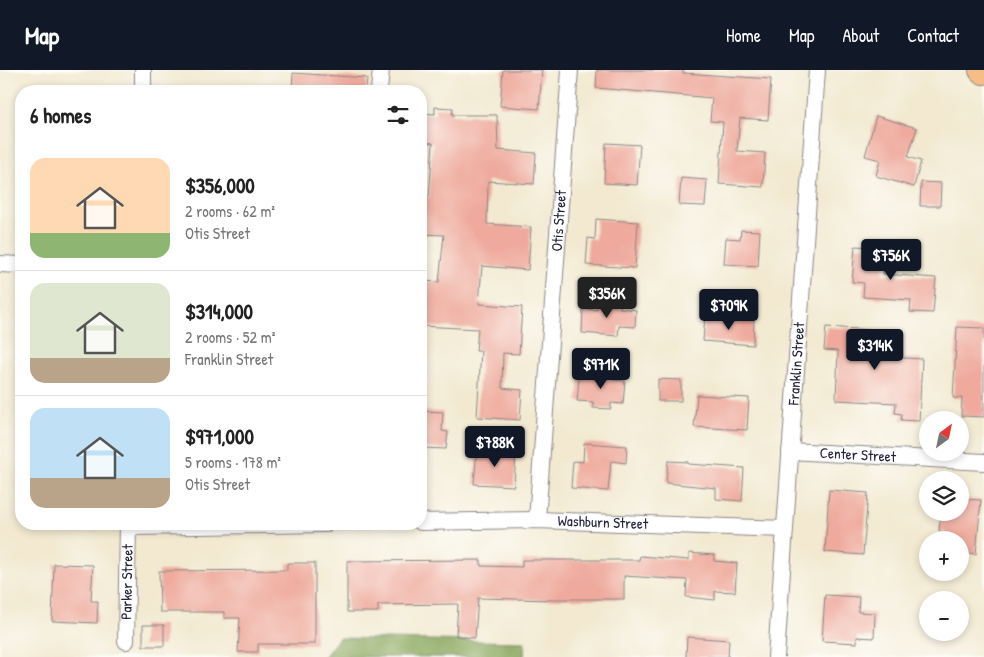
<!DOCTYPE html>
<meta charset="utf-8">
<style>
:root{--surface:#fff;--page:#f6f6f6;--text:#222;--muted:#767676;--line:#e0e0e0;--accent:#111827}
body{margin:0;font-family:"Patrick Hand",sans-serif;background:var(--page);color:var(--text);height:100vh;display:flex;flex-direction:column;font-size:19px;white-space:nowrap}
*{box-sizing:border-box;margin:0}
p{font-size:16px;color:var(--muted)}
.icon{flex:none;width:28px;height:28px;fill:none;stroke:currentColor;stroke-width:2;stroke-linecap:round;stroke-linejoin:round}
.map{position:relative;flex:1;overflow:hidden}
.panel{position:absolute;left:15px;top:15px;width:412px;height:445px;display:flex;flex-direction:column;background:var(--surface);border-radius:20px;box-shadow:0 2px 8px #0003}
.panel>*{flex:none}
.needle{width:32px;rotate:33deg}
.fabs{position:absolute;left:919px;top:341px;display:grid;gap:10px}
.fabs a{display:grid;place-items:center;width:50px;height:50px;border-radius:50%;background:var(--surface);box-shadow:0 2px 8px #0003;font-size:25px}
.price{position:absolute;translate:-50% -42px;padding:0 11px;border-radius:5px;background:var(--accent);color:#fff;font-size:16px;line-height:32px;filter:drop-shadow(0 1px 2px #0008)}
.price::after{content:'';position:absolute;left:50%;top:30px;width:15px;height:11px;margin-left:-8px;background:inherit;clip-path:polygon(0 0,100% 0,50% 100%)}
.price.current{background:#222;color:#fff}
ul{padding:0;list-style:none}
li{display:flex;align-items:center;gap:15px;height:125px;padding:0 15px}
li+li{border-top:1px solid var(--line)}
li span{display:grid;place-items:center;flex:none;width:140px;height:100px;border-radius:15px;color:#555}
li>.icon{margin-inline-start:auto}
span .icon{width:60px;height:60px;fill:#fffc;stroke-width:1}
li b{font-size:21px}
h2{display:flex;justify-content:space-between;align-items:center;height:60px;padding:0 15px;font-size:21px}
header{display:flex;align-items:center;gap:30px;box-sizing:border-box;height:70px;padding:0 25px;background:var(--accent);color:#fff}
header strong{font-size:24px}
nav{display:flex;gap:28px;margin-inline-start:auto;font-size:18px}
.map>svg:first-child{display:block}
.forest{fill:#86a558;stroke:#54644a}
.building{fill:#efaa9d}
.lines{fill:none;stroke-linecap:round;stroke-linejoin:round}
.minor-casing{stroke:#8a8686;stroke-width:18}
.primary-casing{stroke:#8a8686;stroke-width:28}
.minor{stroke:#fff;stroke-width:16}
.primary{stroke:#f6be86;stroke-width:26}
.labels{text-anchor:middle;stroke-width:4.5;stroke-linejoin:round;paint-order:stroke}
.street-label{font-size:15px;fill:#22223b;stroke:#fdfcf7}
</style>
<header>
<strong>Map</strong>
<nav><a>Home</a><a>Map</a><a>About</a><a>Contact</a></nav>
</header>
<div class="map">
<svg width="984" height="587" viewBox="0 0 984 587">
<rect width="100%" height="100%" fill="#fdfcf7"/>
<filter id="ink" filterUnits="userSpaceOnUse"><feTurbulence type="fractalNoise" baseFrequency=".02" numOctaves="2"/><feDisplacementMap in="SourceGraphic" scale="10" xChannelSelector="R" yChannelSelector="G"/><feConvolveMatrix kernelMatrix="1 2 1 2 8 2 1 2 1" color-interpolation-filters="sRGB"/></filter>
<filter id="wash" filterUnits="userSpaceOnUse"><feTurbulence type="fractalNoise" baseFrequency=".0096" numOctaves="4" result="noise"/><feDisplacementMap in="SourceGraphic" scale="20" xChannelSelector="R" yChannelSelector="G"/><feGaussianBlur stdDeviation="1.12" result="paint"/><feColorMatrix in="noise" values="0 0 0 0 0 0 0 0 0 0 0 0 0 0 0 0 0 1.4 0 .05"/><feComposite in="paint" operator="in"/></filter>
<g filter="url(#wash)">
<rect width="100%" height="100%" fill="#f2e9d0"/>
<!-- forest -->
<path class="forest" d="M 339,568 L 525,572 L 524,587 L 324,587 Z"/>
<g id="blocks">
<!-- building -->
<path class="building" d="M 503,0 L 542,0 L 539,39 L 500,36 Z
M 597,0 L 683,0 L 683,3 L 771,9 L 768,50 L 740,48 L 737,81 L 765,83 L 763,117 L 719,114 L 723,52 L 710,51 L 712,28 L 596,18 Z
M 293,3 L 367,8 L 366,21 L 292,21 Z
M 435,37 L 453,38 L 452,45 L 497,45 L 498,80 L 536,83 L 534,114 L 488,111 L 487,154 L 531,157 L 528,200 L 482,196 L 479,234 L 522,237 L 519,284 L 503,283 L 502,318 L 522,320 L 520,350 L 477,347 L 481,281 L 476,281 L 478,259 L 421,256 L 421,211 L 439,212 L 444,165 L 421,164 L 421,127 L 429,127 L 433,73 L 421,72 L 421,43 L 435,44 Z
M 876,46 L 917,58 L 908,87 L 921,91 L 914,117 L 876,106 L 880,90 L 865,86 Z
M 606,73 L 640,75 L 637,115 L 604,113 Z
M 681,108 L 707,110 L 705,136 L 679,135 Z
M 921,112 L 941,113 L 940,136 L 920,136 Z
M 596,149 L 638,152 L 635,198 L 586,195 L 588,168 L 595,169 Z
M 741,160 L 760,161 L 758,196 L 724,194 L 726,168 L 740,169 Z
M 855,176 L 885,178 L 883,204 L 936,208 L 933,243 L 910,242 L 911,230 L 863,227 L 864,213 L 852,212 Z
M 598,229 L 620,231 L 620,238 L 636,240 L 635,257 L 619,256 L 618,266 L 582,263 L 583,239 L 597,240 Z
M 705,246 L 754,250 L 753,275 L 703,271 Z
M 826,257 L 888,261 L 886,287 L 922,289 L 919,351 L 901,350 L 902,344 L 895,343 L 896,333 L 836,330 L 838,281 L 824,280 Z
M 957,257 L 984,258 L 984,347 L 961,346 L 962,328 L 953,328 Z
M 595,301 L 613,302 L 613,310 L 625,311 L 623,334 L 611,333 L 611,339 L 593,338 L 593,332 L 577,331 L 579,308 L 595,309 Z
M 658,309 L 681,310 L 681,331 L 658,331 Z
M 697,325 L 749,328 L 747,360 L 694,357 Z
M 425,341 L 443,342 L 442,361 L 448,362 L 446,379 L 423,378 Z
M 584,373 L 627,376 L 626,393 L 611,391 L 608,421 L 571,418 L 573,391 L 583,392 Z
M 477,379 L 516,382 L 514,416 L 474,414 Z
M 668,391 L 688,392 L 688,394 L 744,398 L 742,431 L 716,429 L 716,418 L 666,413 Z
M 829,420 L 868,423 L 863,485 L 825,482 Z
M 960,429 L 981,430 L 976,484 L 960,482 L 960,470 L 944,470 L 945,462 L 939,461 L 941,442 L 960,442 Z
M 689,483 L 714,485 L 714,491 L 737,493 L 735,522 L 715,521 L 715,530 L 686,527 L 687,510 L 624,506 L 624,529 L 553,529 L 553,530 L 478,528 L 475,568 L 456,566 L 458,534 L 378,535 L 378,542 L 347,542 L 347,491 L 481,490 L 481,496 L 522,497 L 522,490 L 639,490 L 640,486 L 689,490 Z
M 287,493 L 315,493 L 315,574 L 258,574 L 258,582 L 238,582 L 240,548 L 224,548 L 224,542 L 160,542 L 159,501 L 287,500 Z
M 54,494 L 93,495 L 91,531 L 98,531 L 97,553 L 52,551 Z
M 825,525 L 859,527 L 858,542 L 875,543 L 874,568 L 857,567 L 857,573 L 822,571 Z
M 143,555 L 164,555 L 164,576 L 143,576 Z
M 687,567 L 729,570 L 728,587 L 686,587 Z"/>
</g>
</g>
<g filter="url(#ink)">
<use href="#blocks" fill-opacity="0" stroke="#8a8686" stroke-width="1"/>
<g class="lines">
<!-- minor casing -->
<g class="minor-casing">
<g id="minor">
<path d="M 143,21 L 143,0"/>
<path d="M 379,21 L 381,0"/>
<path d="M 0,194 L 21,195"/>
<path id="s1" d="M 790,381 L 984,392"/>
<path id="s2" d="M 537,450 L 570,0"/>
<path id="s3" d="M 421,452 L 537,450 L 785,459"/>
<path d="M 128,457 L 326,454"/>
<path id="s4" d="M 126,571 L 128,454"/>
<path id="s5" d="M 776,587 L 817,0"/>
</g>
</g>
<!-- primary casing -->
<g class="primary-casing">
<path id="primary" d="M 982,0 L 984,1"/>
</g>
<!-- minor -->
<use href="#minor" class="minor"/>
<!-- primary -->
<use href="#primary" class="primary"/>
</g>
</g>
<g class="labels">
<!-- street labels -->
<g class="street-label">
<text dy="5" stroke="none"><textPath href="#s2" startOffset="300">Otis Street</textPath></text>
<text dy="5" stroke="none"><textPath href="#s5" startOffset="294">Franklin Street</textPath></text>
<text dy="5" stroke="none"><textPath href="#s1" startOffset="68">Center Street</textPath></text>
<text dy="5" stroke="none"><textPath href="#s3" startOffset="182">Washburn Street</textPath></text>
<text dy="5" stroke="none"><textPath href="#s4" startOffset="59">Parker Street</textPath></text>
</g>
</g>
</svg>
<div class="fabs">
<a><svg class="needle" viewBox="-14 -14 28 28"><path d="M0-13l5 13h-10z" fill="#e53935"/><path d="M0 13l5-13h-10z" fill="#767676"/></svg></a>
<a><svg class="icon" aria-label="layers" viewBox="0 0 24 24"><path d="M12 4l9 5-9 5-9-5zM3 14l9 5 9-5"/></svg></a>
<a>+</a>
<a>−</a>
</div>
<b class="price" style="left:891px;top:211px">$756K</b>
<b class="price current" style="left:607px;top:249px">$356K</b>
<b class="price" style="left:729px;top:261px">$709K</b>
<b class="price" style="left:875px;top:301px">$314K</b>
<b class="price" style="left:601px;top:320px">$971K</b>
<b class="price" style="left:495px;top:398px">$788K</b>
<section class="panel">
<h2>6 homes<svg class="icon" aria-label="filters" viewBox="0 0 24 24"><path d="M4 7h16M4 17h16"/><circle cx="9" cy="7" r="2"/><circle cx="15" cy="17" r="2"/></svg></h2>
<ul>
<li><span style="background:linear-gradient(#ffd9b3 75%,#8fb573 0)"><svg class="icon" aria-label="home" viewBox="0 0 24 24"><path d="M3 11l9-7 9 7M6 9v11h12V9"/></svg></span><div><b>$356,000</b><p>2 rooms · 62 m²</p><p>Otis Street</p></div></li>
<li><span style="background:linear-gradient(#dfe7d0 75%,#b9a48a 0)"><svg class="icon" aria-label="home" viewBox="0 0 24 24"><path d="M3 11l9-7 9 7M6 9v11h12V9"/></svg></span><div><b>$314,000</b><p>2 rooms · 52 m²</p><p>Franklin Street</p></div></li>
<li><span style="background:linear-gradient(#bfe0f5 70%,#b9a48a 0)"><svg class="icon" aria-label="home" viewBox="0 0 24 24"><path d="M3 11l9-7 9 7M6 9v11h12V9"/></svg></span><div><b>$971,000</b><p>5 rooms · 178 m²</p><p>Otis Street</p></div></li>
</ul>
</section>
</div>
